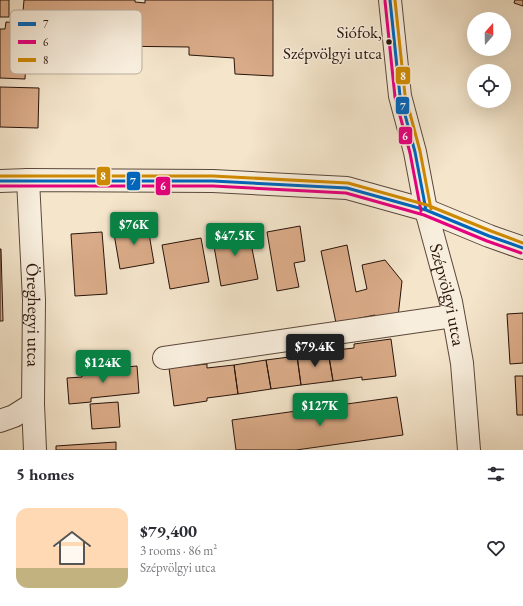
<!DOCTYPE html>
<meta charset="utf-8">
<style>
:root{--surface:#fff;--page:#f2f2f3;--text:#2b2b33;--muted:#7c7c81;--accent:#0b8043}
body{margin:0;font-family:"EB Garamond",serif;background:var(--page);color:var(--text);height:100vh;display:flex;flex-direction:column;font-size:15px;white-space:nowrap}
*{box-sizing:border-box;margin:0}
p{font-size:13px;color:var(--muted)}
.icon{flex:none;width:22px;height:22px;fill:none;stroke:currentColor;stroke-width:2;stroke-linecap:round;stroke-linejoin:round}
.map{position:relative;height:450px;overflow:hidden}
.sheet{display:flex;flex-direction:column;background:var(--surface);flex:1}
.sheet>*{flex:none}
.needle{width:26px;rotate:20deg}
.fabs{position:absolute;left:467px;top:12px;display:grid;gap:8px}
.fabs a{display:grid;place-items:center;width:44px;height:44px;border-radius:50%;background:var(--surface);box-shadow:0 4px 16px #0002;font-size:20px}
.price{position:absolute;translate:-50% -34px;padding:0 9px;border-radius:4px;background:var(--accent);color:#fff;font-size:13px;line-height:26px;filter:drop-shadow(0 1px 2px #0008)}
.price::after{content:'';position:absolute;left:50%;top:24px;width:12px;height:9px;margin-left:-6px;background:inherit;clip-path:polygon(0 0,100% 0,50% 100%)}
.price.current{background:#222;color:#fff}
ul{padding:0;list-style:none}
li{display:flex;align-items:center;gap:12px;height:100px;padding:0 16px}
li span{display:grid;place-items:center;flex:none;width:112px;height:80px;border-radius:12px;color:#555}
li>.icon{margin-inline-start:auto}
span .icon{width:48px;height:48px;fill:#fffc;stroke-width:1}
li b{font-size:17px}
h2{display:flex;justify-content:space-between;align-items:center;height:48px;padding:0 16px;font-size:17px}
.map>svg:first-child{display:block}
.building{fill:#daab88;stroke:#28140b}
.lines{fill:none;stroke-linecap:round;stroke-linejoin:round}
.minor-casing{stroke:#5b483b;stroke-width:24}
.minor{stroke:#f8eedd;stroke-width:22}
.bus-1-casing{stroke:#f8eedd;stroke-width:6}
.bus-2-casing{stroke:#f8eedd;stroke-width:6}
.bus-3-casing{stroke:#f8eedd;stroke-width:6}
.bus-1{stroke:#0065bd;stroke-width:3}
.bus-2{stroke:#e5007d;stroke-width:3}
.bus-3{stroke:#ce8902;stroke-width:3}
.bus-dot{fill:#28140b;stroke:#f8eedd;stroke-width:1.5}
.labels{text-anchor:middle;stroke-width:3;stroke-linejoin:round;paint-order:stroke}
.bus-label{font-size:17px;fill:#28140b;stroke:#f8eedd;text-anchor:end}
.street-label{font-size:18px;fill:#28140b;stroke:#f8eedd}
.key{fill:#f8eedd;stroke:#baad9e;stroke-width:1}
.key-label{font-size:11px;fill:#28140b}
.line-badge{stroke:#f8eedd;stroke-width:1.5}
.badge-label{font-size:11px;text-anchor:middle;font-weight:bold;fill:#fff}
</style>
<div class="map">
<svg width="523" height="450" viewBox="0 0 523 450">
<rect width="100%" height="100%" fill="#f4e5cb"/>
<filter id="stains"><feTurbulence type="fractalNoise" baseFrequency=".005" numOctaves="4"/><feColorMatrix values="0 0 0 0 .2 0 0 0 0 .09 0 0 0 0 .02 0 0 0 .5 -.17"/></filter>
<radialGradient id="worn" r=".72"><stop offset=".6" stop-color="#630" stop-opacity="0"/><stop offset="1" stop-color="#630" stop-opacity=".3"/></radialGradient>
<!-- building -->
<path class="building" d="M 0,0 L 9,0 L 9,17 L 0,17 Z
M 24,0 L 135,0 L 135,2 L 145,3 L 145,0 L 273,0 L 273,76 L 235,74 L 234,58 L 189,55 L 189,47 L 27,45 L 25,79 L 0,78 L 0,29 L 5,29 L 6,22 L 22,23 Z
M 515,0 L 523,0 L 523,6 L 514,3 Z
M 0,87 L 39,88 L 38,128 L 0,127 Z
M 147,222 L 154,263 L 120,269 L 113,228 Z
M 300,226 L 305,261 L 294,263 L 299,287 L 277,291 L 267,232 Z
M 248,228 L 258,279 L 221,286 L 212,235 Z
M 102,232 L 107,294 L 75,296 L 71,234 Z
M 201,238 L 209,282 L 170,289 L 162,245 Z
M 347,245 L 356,292 L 367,289 L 362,265 L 385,260 L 402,281 L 398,317 L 376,322 L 375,315 L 336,323 L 321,251 Z
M 0,249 L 1,249 L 3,321 L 0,321 Z
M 523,313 L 523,363 L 510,364 L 507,314 Z
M 391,339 L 396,376 L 362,380 L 362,377 L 333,381 L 328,351 L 354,348 L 354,344 Z
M 328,351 L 333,381 L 301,385 L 297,356 Z
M 297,356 L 301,385 L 271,389 L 266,360 Z
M 266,360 L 271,389 L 238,394 L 234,365 Z
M 207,364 L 207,368 L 234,365 L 238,394 L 207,398 L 207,401 L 174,406 L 169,368 Z
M 137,366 L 139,393 L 91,398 L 91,402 L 69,404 L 67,378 L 82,377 L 82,371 Z
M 515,376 L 523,376 L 523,415 L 517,415 Z
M 397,397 L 403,435 L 296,450 L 236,450 L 232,420 Z
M 118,402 L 120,427 L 92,429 L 90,404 Z
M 116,442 L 116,450 L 56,450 L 56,446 Z"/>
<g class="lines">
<!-- minor casing -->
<g class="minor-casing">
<g id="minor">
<path id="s1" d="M 390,0 L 400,96 L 415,152 L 426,210 L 451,302 L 462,363 L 469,450"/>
<path id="s2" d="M 28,180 L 34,300 L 33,404 L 35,450"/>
<path d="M 0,181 L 28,180 L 213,181 L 347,188 L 426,210 L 489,236 L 523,248"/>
<path d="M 164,358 L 453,316"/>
<path d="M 0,421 L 14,416 L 33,404"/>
</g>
</g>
<!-- minor -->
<use href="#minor" class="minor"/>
<!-- bus-1 casing -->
<g class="bus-1-casing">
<path id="bus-1" d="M 390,0 L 400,96 L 415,152 L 426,210
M 0,181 L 213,181 L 347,188 L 426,210 L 489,236 L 523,248"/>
</g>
<!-- bus-2 casing -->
<g class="bus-2-casing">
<path id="bus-2" d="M 385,1 L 395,97 L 410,153 L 421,211
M 0,186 L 213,186 L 346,193 L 424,215 L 487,241 L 521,253"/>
</g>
<!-- bus-3 casing -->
<g class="bus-3-casing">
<path id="bus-3" d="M 395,0 L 405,95 L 420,151 L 431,209
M 0,176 L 213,176 L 348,183 L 427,205 L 491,231 L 523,243"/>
</g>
<!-- bus-1 -->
<use href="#bus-1" class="bus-1"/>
<!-- bus-2 -->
<use href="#bus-2" class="bus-2"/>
<!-- bus-3 -->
<use href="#bus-3" class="bus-3"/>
</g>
<!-- markers -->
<circle class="bus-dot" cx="389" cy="42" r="3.5"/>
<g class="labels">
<!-- bus labels -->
<g class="bus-label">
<text x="382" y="38">Siófok,<tspan x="382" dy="21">Szépvölgyi utca</tspan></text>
</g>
<!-- street labels -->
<g class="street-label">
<text dy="6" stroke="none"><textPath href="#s1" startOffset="301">Szépvölgyi utca</textPath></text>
<text dy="6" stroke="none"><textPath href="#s2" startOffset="135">Öreghegyi utca</textPath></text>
</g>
</g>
<!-- legend -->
<rect x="10" y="10" width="132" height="64" rx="6" class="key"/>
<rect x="18" y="22" width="18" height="4" fill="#0065bd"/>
<rect x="18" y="40" width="18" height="4" fill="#e5007d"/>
<rect x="18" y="58" width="18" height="4" fill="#ce8902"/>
<g class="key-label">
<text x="43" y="28">7</text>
<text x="43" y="46">6</text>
<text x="43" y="64">8</text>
</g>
<g class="line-badge">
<rect x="395" y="66" width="16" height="19" rx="4" fill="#ce8902"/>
<rect x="395" y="96" width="15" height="19" rx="4" fill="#0065bd"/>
<rect x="398" y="126" width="15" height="19" rx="4" fill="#e5007d"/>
<rect x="96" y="166" width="15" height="20" rx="4" fill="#ce8902"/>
<rect x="126" y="171" width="15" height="20" rx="4" fill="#0065bd"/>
<rect x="155" y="176" width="16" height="20" rx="4" fill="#e5007d"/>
</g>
<g class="badge-label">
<text x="403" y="80">8</text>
<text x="403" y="110">7</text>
<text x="405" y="140">6</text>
<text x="103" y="180">8</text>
<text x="133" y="185">7</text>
<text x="163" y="190">6</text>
</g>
<rect width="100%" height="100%" filter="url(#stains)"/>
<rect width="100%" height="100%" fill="url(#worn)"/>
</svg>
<div class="fabs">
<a><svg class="needle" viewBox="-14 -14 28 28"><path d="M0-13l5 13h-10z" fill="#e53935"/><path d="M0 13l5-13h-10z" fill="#7c7c81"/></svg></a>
<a><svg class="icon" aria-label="locate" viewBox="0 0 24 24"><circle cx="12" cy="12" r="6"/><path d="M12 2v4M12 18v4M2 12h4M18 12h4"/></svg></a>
</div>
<b class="price" style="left:134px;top:246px">$76K</b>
<b class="price" style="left:235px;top:257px">$47.5K</b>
<b class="price current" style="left:315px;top:368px">$79.4K</b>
<b class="price" style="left:103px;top:384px">$124K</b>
<b class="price" style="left:320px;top:427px">$127K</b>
</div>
<section class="sheet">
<h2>5 homes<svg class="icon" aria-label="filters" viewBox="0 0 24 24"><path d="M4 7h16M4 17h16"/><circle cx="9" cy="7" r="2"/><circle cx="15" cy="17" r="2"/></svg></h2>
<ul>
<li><span style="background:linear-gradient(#ffd9b3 75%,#c2b280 0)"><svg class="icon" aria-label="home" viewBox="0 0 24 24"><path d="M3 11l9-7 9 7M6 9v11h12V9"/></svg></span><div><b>$79,400</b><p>3 rooms · 86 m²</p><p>Szépvölgyi utca</p></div><svg class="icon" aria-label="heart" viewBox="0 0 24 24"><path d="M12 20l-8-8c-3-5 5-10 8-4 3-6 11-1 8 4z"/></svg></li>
</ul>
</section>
